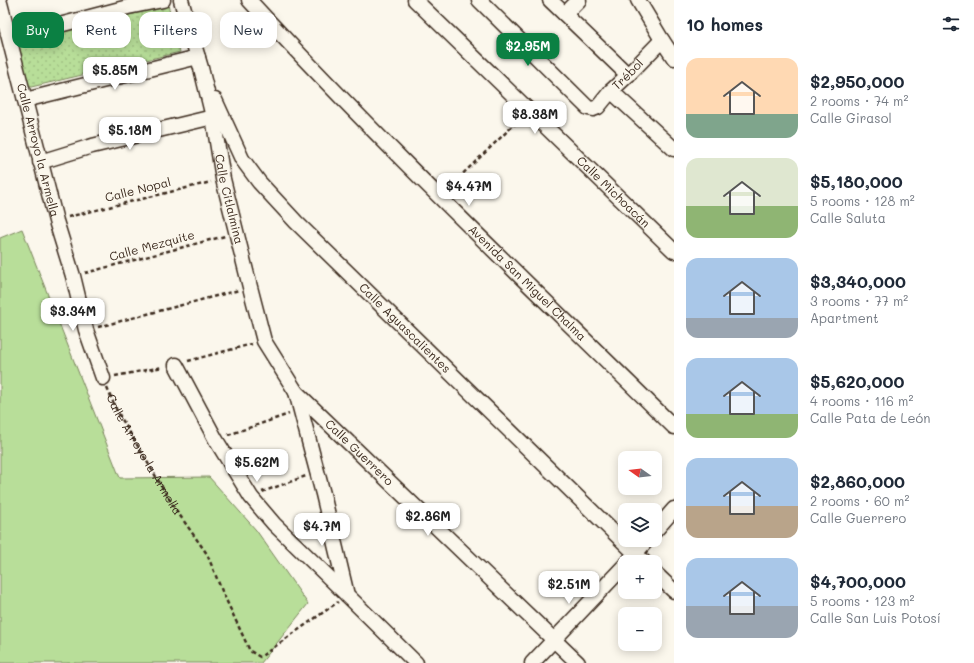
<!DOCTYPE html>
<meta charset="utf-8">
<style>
:root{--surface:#fff;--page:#f2f2f3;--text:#1f2937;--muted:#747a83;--accent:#0b8043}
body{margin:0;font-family:Mali,sans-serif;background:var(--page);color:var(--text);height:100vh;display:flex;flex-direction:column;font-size:15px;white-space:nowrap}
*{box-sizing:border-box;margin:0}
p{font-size:13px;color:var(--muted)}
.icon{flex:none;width:22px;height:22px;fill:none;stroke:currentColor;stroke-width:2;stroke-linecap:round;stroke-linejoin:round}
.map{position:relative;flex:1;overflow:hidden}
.drawer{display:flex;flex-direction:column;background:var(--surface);width:300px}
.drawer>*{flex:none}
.guide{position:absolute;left:12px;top:12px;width:380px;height:36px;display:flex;gap:8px}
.needle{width:26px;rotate:284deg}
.controls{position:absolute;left:618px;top:451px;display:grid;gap:8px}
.controls a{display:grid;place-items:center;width:44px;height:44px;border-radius:8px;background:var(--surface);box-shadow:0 2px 10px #0003;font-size:20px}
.price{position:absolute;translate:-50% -34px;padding:0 9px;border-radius:8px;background:#fff;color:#222;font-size:13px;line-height:26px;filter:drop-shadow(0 1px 2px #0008)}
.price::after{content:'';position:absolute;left:50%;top:24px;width:12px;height:9px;margin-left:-6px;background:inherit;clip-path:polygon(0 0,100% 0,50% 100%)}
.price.on{background:var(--accent);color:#fff}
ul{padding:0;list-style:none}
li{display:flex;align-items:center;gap:12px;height:100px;padding:0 12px}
li span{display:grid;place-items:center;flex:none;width:112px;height:80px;border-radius:12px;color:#555}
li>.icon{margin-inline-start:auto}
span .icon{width:48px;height:48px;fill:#fffc;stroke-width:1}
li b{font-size:17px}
h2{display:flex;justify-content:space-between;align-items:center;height:48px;padding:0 12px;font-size:17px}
.tag{padding:0 14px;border-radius:12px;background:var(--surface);box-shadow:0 2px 10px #0003;font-size:14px;line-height:36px}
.tag.on{background:var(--accent);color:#fff}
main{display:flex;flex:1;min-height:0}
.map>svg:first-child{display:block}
.grass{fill:#b8de99;stroke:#7a845c}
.park{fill:url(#park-dots);stroke:#7a845c}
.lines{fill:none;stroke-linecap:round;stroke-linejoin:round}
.street-casing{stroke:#3b2a1e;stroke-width:17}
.path{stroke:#3b2a1e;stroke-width:2.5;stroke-dasharray:4 3;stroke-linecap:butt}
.street{stroke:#fbf7ec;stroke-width:14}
.labels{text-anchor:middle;stroke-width:3;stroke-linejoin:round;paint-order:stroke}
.street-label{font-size:12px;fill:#3b2a1e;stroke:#fbf7ec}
</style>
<main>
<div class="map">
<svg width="674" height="663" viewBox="0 0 674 663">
<defs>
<pattern id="park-dots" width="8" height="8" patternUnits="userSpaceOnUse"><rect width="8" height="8" fill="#b8de99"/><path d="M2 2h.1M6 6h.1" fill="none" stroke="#9fbf83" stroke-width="1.8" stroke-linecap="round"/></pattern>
</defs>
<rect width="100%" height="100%" fill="#fbf7ec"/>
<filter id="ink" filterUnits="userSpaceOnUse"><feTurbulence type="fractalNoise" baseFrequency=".025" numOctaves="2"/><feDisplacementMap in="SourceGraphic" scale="8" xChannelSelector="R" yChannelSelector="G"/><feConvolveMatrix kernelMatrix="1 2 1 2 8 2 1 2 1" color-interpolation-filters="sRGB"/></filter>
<g filter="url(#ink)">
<!-- grass -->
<path class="grass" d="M 22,229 L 120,478 L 209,477 L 256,530 L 308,604 L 261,663 L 0,663 L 0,238 Z"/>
<!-- park -->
<path class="park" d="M 168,5 L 180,52 L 27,88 L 16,44 Z"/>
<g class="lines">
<!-- street casing -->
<g class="street-casing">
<g id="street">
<path id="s2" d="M 181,0 L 201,68 L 213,117 L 223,179 L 250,287 L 264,341 L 296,392 L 578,663"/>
<path id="s3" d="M 249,0 C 385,148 531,286 674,427"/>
<path id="s4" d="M 415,0 L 674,251"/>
<path id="s5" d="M 479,0 L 588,108 L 593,109 L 598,107 L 611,91 L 628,75 L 662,40"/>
<path d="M 550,0 L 628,75"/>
<path d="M 638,0 L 662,40 L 674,58"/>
<path id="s6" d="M 0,3 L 56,221 L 73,276 L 86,330 L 103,378"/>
<path d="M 565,14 L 579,0"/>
<path d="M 10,38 L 128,7 L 163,0"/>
<path d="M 611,91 L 674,149"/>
<path d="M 25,100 L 198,57"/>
<path id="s7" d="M 215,100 L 242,159 L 259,182 L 296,222 L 644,562"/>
<path d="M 40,162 L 92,146 L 213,117"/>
<path d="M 176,365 L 216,440 L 251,497 L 274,524 L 347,595"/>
<path d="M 296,392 L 323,494 L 347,595 L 416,663"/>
<path d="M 655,531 L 674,509"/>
<path d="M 629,561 L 647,540"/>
<path d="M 655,573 L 674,591"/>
<path d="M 532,663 L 625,565"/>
</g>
</g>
<!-- path -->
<g class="path">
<path d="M 448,188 L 520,119"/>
<path d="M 68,217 L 211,182"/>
<path d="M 85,273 L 225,236"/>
<path d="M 98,327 L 239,290"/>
<path d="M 188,361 L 252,344"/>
<path d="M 115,376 L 163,367"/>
<path id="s1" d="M 107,388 L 117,411 L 174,507 L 207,554 L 222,591 L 250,651 L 260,657 L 338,602"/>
<path d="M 228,435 L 289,414"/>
<path d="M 262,492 L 306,476"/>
</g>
<!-- street -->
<use href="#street" class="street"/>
</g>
</g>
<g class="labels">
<!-- street labels -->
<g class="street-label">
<text dy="4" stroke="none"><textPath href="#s5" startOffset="208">Trébol</textPath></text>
<text dy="4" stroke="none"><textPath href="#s6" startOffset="152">Calle Arroyo la Armella</textPath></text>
<text transform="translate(138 190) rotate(-14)" y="4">Calle Nopal</text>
<text dy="4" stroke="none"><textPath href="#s4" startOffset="276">Calle Michoacán</textPath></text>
<text dy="4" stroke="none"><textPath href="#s2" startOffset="205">Calle Citlalmina</textPath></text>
<text transform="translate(152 246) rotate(-15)" y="4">Calle Mezquite</text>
<text dy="4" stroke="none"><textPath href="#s3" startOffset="397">Avenida San Miguel Chalma</textPath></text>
<text dy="4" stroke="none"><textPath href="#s7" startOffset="300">Calle Aguascalientes</textPath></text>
<text dy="4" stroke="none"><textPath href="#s2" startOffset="499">Calle Guerrero</textPath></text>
<text dy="4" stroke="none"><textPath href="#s1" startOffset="76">Calle Arroyo la Armella</textPath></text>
</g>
</g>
</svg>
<div class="controls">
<a><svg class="needle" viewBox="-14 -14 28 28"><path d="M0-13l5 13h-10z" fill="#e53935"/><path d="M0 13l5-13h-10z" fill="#747a83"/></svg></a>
<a><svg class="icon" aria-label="layers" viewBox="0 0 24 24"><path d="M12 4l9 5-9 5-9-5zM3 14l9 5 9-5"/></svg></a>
<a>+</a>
<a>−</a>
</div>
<b class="price on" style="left:528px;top:67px">$2.95M</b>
<b class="price" style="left:115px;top:91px">$5.85M</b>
<b class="price" style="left:535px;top:135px">$8.38M</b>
<b class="price" style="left:130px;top:151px">$5.18M</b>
<b class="price" style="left:469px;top:207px">$4.47M</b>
<b class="price" style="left:73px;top:332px">$3.34M</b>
<b class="price" style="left:257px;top:483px">$5.62M</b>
<b class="price" style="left:428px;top:537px">$2.86M</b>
<b class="price" style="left:322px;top:547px">$4.7M</b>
<b class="price" style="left:569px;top:605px">$2.51M</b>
<div class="guide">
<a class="tag on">Buy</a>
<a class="tag">Rent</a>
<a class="tag">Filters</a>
<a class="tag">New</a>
</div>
</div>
<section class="drawer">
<h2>10 homes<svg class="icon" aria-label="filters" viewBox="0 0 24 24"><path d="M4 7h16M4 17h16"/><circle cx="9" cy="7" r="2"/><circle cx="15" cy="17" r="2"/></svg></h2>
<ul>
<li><span style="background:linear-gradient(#ffd9b3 70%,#7fa58c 0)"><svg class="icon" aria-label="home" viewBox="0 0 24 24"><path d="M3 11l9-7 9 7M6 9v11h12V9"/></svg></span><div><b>$2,950,000</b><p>2 rooms · 74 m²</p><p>Calle Girasol</p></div></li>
<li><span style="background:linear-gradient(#dfe7d0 60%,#8fb573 0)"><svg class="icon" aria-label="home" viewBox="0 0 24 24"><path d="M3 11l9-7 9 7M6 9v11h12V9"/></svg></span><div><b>$5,180,000</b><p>5 rooms · 128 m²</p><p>Calle Saluta</p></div></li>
<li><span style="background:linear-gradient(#a9c7e8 75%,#9aa5b1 0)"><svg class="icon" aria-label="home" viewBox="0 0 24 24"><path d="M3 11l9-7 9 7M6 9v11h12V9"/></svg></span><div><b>$3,340,000</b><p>3 rooms · 77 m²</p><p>Apartment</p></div></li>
<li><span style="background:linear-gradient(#a9c7e8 70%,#8fb573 0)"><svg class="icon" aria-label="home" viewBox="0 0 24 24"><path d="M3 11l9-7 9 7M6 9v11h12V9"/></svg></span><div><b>$5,620,000</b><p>4 rooms · 116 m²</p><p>Calle Pata de León</p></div></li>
<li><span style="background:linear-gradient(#a9c7e8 60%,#b9a48a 0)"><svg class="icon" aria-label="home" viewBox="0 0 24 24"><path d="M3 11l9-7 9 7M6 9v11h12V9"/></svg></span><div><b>$2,860,000</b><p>2 rooms · 60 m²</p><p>Calle Guerrero</p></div></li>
<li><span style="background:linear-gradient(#a9c7e8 60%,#9aa5b1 0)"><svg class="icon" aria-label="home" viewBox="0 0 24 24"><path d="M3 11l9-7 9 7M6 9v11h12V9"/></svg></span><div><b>$4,700,000</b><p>5 rooms · 123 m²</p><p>Calle San Luis Potosí</p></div></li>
</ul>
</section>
</main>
